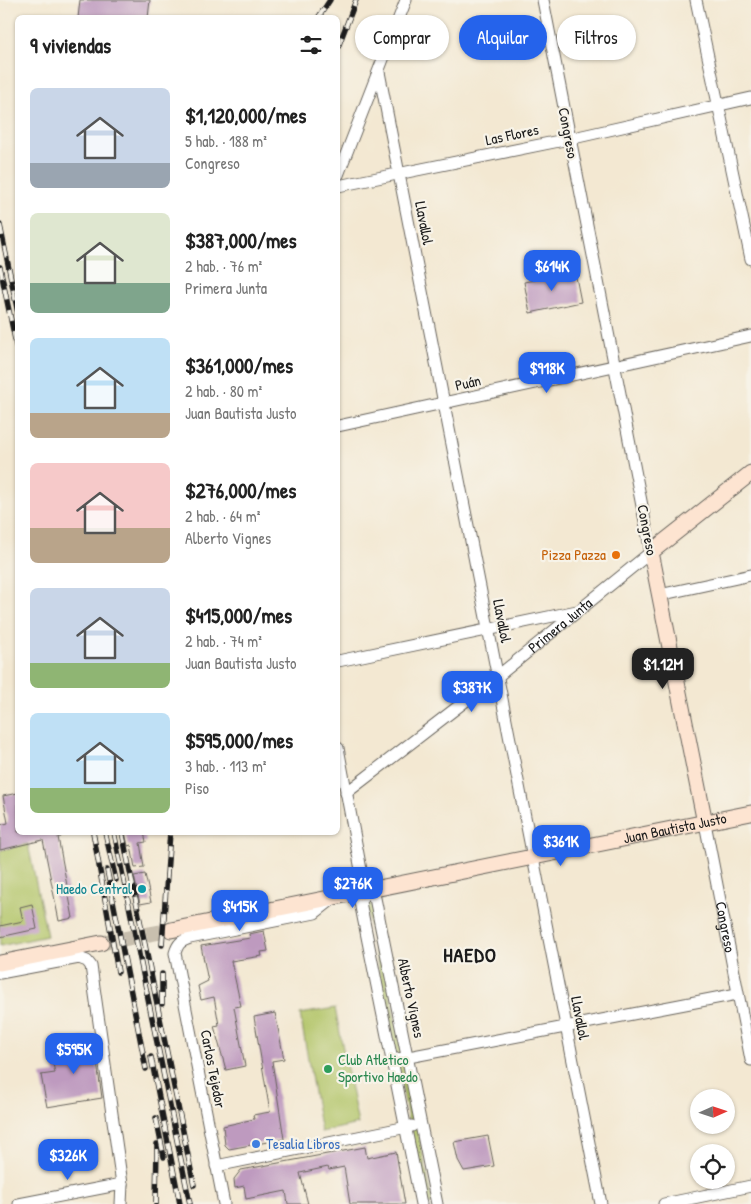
<!DOCTYPE html>
<html lang="es">
<meta charset="utf-8">
<style>
:root{--surface:#fff;--page:#f2f2f2;--text:#222;--muted:#767676;--accent:#2563eb}
body{margin:0;font-family:"Patrick Hand",sans-serif;background:var(--page);color:var(--text);height:100vh;display:flex;flex-direction:column;font-size:19px;white-space:nowrap}
*{box-sizing:border-box;margin:0}
p{font-size:16px;color:var(--muted)}
.icon{flex:none;width:28px;height:28px;fill:none;stroke:currentColor;stroke-width:2;stroke-linecap:round;stroke-linejoin:round}
.map{position:relative;flex:1;overflow:hidden}
.panel{position:absolute;left:15px;top:15px;width:325px;height:820px;display:flex;flex-direction:column;background:var(--surface);border-radius:8px;box-shadow:0 1px 4px #0004}
.panel>*{flex:none}
.guide{position:absolute;left:355px;top:15px;width:320px;height:45px;display:flex;gap:10px}
.needle{width:32px;rotate:87deg}
.controls{position:absolute;left:690px;top:1089px;display:grid;gap:10px}
.controls a{display:grid;place-items:center;width:45px;height:45px;border-radius:50%;background:var(--surface);box-shadow:0 1px 4px #0004;font-size:25px}
.price{position:absolute;translate:-50% -42px;padding:0 11px;border-radius:10px;background:var(--accent);color:#fff;font-size:16px;line-height:32px;filter:drop-shadow(0 1px 2px #0008)}
.price::after{content:'';position:absolute;left:50%;top:30px;width:15px;height:11px;margin-left:-8px;background:inherit;clip-path:polygon(0 0,100% 0,50% 100%)}
.price.active{background:#222;color:#fff}
ul{padding:0;list-style:none}
li{display:flex;align-items:center;gap:15px;height:125px;padding:0 15px}
li span{display:grid;place-items:center;flex:none;width:140px;height:100px;border-radius:8px;color:#555}
li>.icon{margin-inline-start:auto}
span .icon{width:60px;height:60px;fill:#fffc;stroke-width:1}
li b{font-size:21px}
h2{display:flex;justify-content:space-between;align-items:center;height:60px;padding:0 15px;font-size:21px}
.chip{padding:0 18px;border-radius:22px;background:var(--surface);box-shadow:0 1px 4px #0004;font-size:18px;line-height:45px}
.chip.active{background:var(--accent);color:#fff}
.map>svg:first-child{display:block}
.green{fill:#b2c569;stroke:#677042}
.building{fill:#be9abf}
.lines{fill:none;stroke-linecap:round;stroke-linejoin:round}
.secondary-tunnel{stroke:#c8bfae;stroke-width:15;stroke-dasharray:15 8;stroke-linecap:butt}
.street-casing{stroke:#67635c;stroke-width:13}
.secondary-casing{stroke:#67635c;stroke-width:17}
.street{stroke:#fff;stroke-width:11}
.secondary{stroke:#fde4d1;stroke-width:15}
.rail-casing{stroke:#1c1c1c;stroke-width:5.5}
.rail{stroke:#f7f3e8;stroke-width:4;stroke-dasharray:11;stroke-linecap:butt}
.food-dot{fill:#e8710a;stroke:#f7f3e8;stroke-width:2}
.culture-dot{fill:#0f9aa8;stroke:#f7f3e8;stroke-width:2}
.leisure-dot{fill:#2e9e5b;stroke:#f7f3e8;stroke-width:2}
.shop-dot{fill:#3f7fe0;stroke:#f7f3e8;stroke-width:2}
.labels{text-anchor:middle;stroke-width:4.5;stroke-linejoin:round;paint-order:stroke}
.street-label{font-size:15px;fill:#1c1c1c;stroke:#f7f3e8}
.food-label{font-size:15px;fill:#c56008;stroke:#f7f3e8;text-anchor:end}
.culture-label{font-size:15px;fill:#0d838f;stroke:#f7f3e8;text-anchor:end}
.leisure-label{font-size:15px;fill:#27864d;stroke:#f7f3e8;text-anchor:start}
.shop-label{font-size:15px;fill:#366cbe;stroke:#f7f3e8;text-anchor:start}
.district-label{font-size:20px;font-weight:bold;letter-spacing:1px;fill:#1c1c1c;stroke:#f7f3e8}
</style>
<div class="map">
<svg width="751" height="1204" viewBox="0 0 751 1204">
<rect width="100%" height="100%" fill="#f7f3e8"/>
<filter id="ink" filterUnits="userSpaceOnUse"><feTurbulence type="fractalNoise" baseFrequency=".02" numOctaves="2"/><feDisplacementMap in="SourceGraphic" scale="10" xChannelSelector="R" yChannelSelector="G"/><feConvolveMatrix kernelMatrix="1 2 1 2 8 2 1 2 1" color-interpolation-filters="sRGB"/></filter>
<filter id="wash" filterUnits="userSpaceOnUse"><feTurbulence type="fractalNoise" baseFrequency=".0096" numOctaves="4" result="noise"/><feDisplacementMap in="SourceGraphic" scale="20" xChannelSelector="R" yChannelSelector="G"/><feGaussianBlur stdDeviation="1.12" result="paint"/><feColorMatrix in="noise" values="0 0 0 0 0 0 0 0 0 0 0 0 0 0 0 0 0 1.4 0 .05"/><feComposite in="paint" operator="in"/></filter>
<g filter="url(#wash)">
<rect width="100%" height="100%" fill="#f3e8d2"/>
<!-- green -->
<path class="green" d="M 28,844 L 47,936 L 0,946 L 0,850 Z
M 368,901 L 371,901 L 433,1204 L 425,1204 L 366,905 Z
M 335,1008 L 358,1124 L 321,1132 L 300,1014 Z"/>
<g id="blocks">
<!-- building -->
<path class="building" d="M 80,0 L 150,0 L 148,18 L 78,18 Z
M 575,272 L 581,302 L 530,313 L 524,282 Z
M 18,793 L 18,832 L 61,832 L 61,837 L 58,837 L 73,918 L 59,921 L 43,840 L 0,850 L 0,825 L 8,823 L 3,796 Z
M 125,832 L 144,832 L 146,842 L 140,843 L 144,867 L 135,868 L 131,845 L 128,846 Z
M 145,874 L 151,902 L 140,904 L 134,876 Z
M 32,904 L 37,929 L 0,937 L 0,926 L 23,921 L 20,907 Z
M 264,931 L 268,951 L 261,952 L 262,956 L 231,961 L 241,1006 L 234,1007 L 245,1066 L 226,1070 L 214,1026 L 219,1025 L 214,997 L 201,1000 L 198,986 L 208,981 L 201,946 L 250,938 L 249,934 Z
M 275,1013 L 284,1059 L 272,1061 L 284,1139 L 229,1149 L 225,1145 L 223,1126 L 254,1119 L 253,1115 L 270,1112 L 254,1017 Z
M 93,1035 L 102,1098 L 47,1107 L 41,1075 L 55,1073 L 52,1059 L 69,1055 L 67,1040 Z
M 488,1136 L 494,1166 L 464,1171 L 458,1160 L 454,1142 Z
M 365,1147 L 367,1158 L 396,1152 L 405,1204 L 350,1204 L 344,1167 L 329,1170 L 328,1167 L 300,1173 L 308,1204 L 288,1204 L 286,1191 L 246,1199 L 244,1186 L 235,1188 L 234,1179 L 241,1170 Z"/>
</g>
</g>
<g filter="url(#ink)">
<use href="#blocks" fill-opacity="0" stroke="#67635c" stroke-width="1"/>
<g class="lines">
<!-- secondary-tunnel -->
<path class="secondary-tunnel" d="M 101,943 L 171,930"/>
<!-- street casing -->
<g class="street-casing">
<g id="street">
<path d="M 696,0 L 751,259"/>
<path d="M 379,72 L 601,1204"/>
<path d="M 338,175 L 406,0"/>
<path d="M 338,186 L 569,139 L 751,98"/>
<path d="M 338,426 L 751,336"/>
<path d="M 659,595 L 751,575"/>
<path d="M 338,661 L 577,611"/>
<path d="M 338,748 L 365,891 L 360,902 L 421,1204"/>
<path id="s1" d="M 346,793 L 498,676 L 651,552 L 543,0"/>
<path id="s2" d="M 705,823 L 751,1060"/>
<path d="M 365,891 L 375,898 L 437,1204"/>
<path d="M 0,973 L 79,958 L 87,961 L 91,966 L 122,1184 L 121,1204"/>
<path d="M 393,1060 L 737,994"/>
<path d="M 216,1166 L 412,1126"/>
<path d="M 19,1204 L 122,1184"/>
<path d="M 224,1204 L 175,953 C 178,943 181,941 190,938 L 315,913 L 334,898"/>
<path d="M 664,1204 L 751,1186"/>
</g>
</g>
<!-- secondary casing -->
<g class="secondary-casing">
<g id="secondary">
<path d="M 705,823 L 651,552 L 751,473"/>
<path id="s3" d="M 171,930 L 751,813"/>
<path d="M 0,963 L 101,943"/>
</g>
</g>
<!-- street -->
<use href="#street" class="street"/>
<!-- secondary -->
<use href="#secondary" class="secondary"/>
<!-- rail casing -->
<g class="rail-casing">
<path id="rail" d="M 318,18 L 330,0
M 338,47 L 356,0
M 0,225 L 18,313
M 0,267 L 18,354
M 93,832 L 118,972
M 105,832 L 116,880
M 114,832 L 190,1204
M 122,832 L 194,1185
M 107,870 L 146,1069
M 162,945 L 170,832
M 162,1004 L 162,974
M 151,1057 L 180,1204
M 156,1118 L 164,1157
M 156,1204 L 157,1144"/>
</g>
<!-- rail -->
<use href="#rail" class="rail"/>
</g>
</g>
<!-- markers -->
<circle class="food-dot" cx="616" cy="555" r="5"/>
<circle class="culture-dot" cx="142" cy="889" r="5"/>
<circle class="leisure-dot" cx="328" cy="1069" r="5"/>
<circle class="shop-dot" cx="256" cy="1144" r="5"/>
<g class="labels">
<!-- street labels -->
<g class="street-label">
<text transform="translate(568 133) rotate(79)" y="5">Congreso</text>
<text transform="translate(512 135) rotate(-12)" y="5">Las Flores</text>
<text transform="translate(424 223) rotate(79)" y="5">Llavallol</text>
<text transform="translate(468 383) rotate(-13)" y="5">Puán</text>
<text transform="translate(647 530) rotate(79)" y="5">Congreso</text>
<text transform="translate(502 621) rotate(79)" y="5">Llavallol</text>
<text dy="5" stroke="none"><textPath href="#s1" startOffset="272">Primera Junta</textPath></text>
<text dy="5" stroke="none"><textPath href="#s3" startOffset="514">Juan Bautista Justo</textPath></text>
<text dy="5" stroke="none"><textPath href="#s2" startOffset="106">Congreso</textPath></text>
<text transform="translate(411 998) rotate(78)" y="5">Alberto Vignes</text>
<text transform="translate(580 1018) rotate(79)" y="5">Llavallol</text>
<text transform="translate(213 1069) rotate(79)" y="5">Carlos Tejedor</text>
</g>
<!-- food labels -->
<g class="food-label">
<text x="606" y="560">Pizza Pazza</text>
</g>
<!-- culture labels -->
<g class="culture-label">
<text x="132" y="894">Haedo Central</text>
</g>
<!-- leisure labels -->
<g class="leisure-label">
<text x="338" y="1065">Club Atletico<tspan x="338" dy="17">Sportivo Haedo</tspan></text>
</g>
<!-- shop labels -->
<g class="shop-label">
<text x="266" y="1149">Tesalia Libros</text>
</g>
<!-- district labels -->
<g class="district-label">
<text x="470" y="962">HAEDO</text>
</g>
</g>
</svg>
<div class="controls">
<a><svg class="needle" viewBox="-14 -14 28 28"><path d="M0-13l5 13h-10z" fill="#e53935"/><path d="M0 13l5-13h-10z" fill="#767676"/></svg></a>
<a><svg class="icon" aria-label="locate" viewBox="0 0 24 24"><circle cx="12" cy="12" r="6"/><path d="M12 2v4M12 18v4M2 12h4M18 12h4"/></svg></a>
</div>
<b class="price" style="left:552px;top:292px">$614K</b>
<b class="price" style="left:547px;top:394px">$918K</b>
<b class="price active" style="left:663px;top:690px">$1.12M</b>
<b class="price" style="left:472px;top:713px">$387K</b>
<b class="price" style="left:561px;top:867px">$361K</b>
<b class="price" style="left:353px;top:909px">$276K</b>
<b class="price" style="left:240px;top:932px">$415K</b>
<b class="price" style="left:74px;top:1075px">$595K</b>
<b class="price" style="left:68px;top:1181px">$326K</b>
<div class="guide">
<a class="chip">Comprar</a>
<a class="chip active">Alquilar</a>
<a class="chip">Filtros</a>
</div>
<section class="panel">
<h2>9 viviendas<svg class="icon" aria-label="filters" viewBox="0 0 24 24"><path d="M4 7h16M4 17h16"/><circle cx="9" cy="7" r="2"/><circle cx="15" cy="17" r="2"/></svg></h2>
<ul>
<li><span style="background:linear-gradient(#c9d6e8 75%,#9aa5b1 0)"><svg class="icon" aria-label="home" viewBox="0 0 24 24"><path d="M3 11l9-7 9 7M6 9v11h12V9"/></svg></span><div><b>$1,120,000/mes</b><p>5 hab. · 188 m²</p><p>Congreso</p></div></li>
<li><span style="background:linear-gradient(#dfe7d0 70%,#7fa58c 0)"><svg class="icon" aria-label="home" viewBox="0 0 24 24"><path d="M3 11l9-7 9 7M6 9v11h12V9"/></svg></span><div><b>$387,000/mes</b><p>2 hab. · 76 m²</p><p>Primera Junta</p></div></li>
<li><span style="background:linear-gradient(#bfe0f5 75%,#b9a48a 0)"><svg class="icon" aria-label="home" viewBox="0 0 24 24"><path d="M3 11l9-7 9 7M6 9v11h12V9"/></svg></span><div><b>$361,000/mes</b><p>2 hab. · 80 m²</p><p>Juan Bautista Justo</p></div></li>
<li><span style="background:linear-gradient(#f6c9c9 65%,#b9a48a 0)"><svg class="icon" aria-label="home" viewBox="0 0 24 24"><path d="M3 11l9-7 9 7M6 9v11h12V9"/></svg></span><div><b>$276,000/mes</b><p>2 hab. · 64 m²</p><p>Alberto Vignes</p></div></li>
<li><span style="background:linear-gradient(#c9d6e8 75%,#8fb573 0)"><svg class="icon" aria-label="home" viewBox="0 0 24 24"><path d="M3 11l9-7 9 7M6 9v11h12V9"/></svg></span><div><b>$415,000/mes</b><p>2 hab. · 74 m²</p><p>Juan Bautista Justo</p></div></li>
<li><span style="background:linear-gradient(#bfe0f5 75%,#8fb573 0)"><svg class="icon" aria-label="home" viewBox="0 0 24 24"><path d="M3 11l9-7 9 7M6 9v11h12V9"/></svg></span><div><b>$595,000/mes</b><p>3 hab. · 113 m²</p><p>Piso</p></div></li>
</ul>
</section>
</div>
